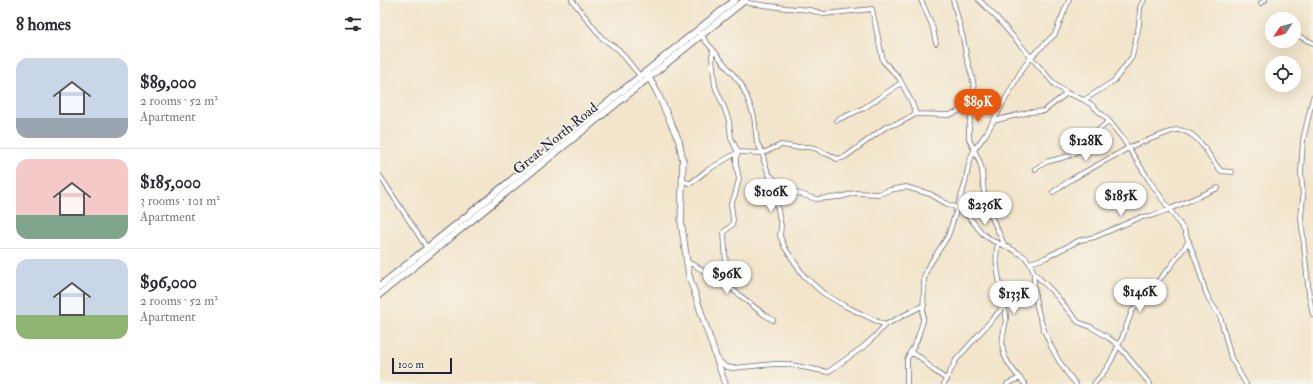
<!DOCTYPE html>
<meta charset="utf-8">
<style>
:root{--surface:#fff;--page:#f7f7f7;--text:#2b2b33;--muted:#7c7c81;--line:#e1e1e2;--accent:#ea580c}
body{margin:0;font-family:"IM FELL Double Pica",serif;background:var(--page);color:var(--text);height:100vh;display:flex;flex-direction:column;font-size:15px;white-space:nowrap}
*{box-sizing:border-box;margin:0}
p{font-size:13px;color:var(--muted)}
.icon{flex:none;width:22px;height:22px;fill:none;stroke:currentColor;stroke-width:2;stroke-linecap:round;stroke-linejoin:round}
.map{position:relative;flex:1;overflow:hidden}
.side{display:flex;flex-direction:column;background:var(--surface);width:380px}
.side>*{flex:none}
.needle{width:26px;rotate:235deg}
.buttons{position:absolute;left:885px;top:12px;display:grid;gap:8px}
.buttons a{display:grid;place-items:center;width:36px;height:36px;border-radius:50%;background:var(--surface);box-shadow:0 4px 16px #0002;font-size:20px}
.scale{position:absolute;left:12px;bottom:10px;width:60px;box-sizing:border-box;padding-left:4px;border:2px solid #22223b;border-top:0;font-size:11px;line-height:14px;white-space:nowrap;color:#22223b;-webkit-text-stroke:3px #f7f3e8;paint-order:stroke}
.price{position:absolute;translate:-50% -34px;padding:0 9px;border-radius:14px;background:#fff;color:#222;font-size:13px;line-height:26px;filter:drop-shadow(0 1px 2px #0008)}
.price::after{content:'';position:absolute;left:50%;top:24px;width:12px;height:9px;margin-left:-6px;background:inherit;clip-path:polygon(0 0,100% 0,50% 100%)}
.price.current{background:var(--accent);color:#fff}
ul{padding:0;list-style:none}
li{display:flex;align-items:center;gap:12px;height:100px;padding:0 16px}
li+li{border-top:1px solid var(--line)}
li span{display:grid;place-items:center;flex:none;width:112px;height:80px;border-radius:12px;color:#555}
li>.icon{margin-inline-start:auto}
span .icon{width:48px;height:48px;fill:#fffc;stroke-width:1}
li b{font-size:17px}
h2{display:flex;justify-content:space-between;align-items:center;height:48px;padding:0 16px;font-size:17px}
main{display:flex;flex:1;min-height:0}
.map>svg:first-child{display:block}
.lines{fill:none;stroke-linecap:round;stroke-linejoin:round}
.street-casing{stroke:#6b666d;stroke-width:5.5}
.secondary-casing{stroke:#6b666d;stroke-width:7}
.primary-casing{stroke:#6b666d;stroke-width:8}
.street{stroke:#fff;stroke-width:4}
.secondary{stroke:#fff;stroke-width:5.5}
.primary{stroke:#fff;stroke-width:6}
.labels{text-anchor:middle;stroke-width:3;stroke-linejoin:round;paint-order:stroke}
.street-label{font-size:14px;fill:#22223b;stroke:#f7f3e8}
</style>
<main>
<section class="side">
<h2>8 homes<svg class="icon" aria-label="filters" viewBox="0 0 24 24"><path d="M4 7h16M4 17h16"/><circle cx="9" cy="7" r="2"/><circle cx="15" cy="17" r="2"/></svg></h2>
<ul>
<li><span style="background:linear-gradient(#c9d6e8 75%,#9aa5b1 0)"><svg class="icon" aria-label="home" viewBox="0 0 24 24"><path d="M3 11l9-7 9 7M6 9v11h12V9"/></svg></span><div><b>$89,000</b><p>2 rooms · 52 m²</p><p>Apartment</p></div></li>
<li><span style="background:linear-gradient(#f6c9c9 70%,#7fa58c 0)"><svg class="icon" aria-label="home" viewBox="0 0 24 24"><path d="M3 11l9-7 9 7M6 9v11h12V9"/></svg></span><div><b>$185,000</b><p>3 rooms · 101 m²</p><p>Apartment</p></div></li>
<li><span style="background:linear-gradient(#c9d6e8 70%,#8fb573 0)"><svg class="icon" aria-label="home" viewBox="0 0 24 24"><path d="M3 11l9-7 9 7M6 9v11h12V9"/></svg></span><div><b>$96,000</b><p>2 rooms · 52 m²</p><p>Apartment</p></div></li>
</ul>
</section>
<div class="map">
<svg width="933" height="384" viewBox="0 0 933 384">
<rect width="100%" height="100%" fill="#f7f3e8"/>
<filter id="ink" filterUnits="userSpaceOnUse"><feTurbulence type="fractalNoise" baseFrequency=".025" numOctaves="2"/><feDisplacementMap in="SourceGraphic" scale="8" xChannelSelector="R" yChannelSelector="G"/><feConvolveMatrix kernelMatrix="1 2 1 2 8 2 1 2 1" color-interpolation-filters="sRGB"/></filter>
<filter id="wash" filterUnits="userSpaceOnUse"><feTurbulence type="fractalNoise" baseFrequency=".012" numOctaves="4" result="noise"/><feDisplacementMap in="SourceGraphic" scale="16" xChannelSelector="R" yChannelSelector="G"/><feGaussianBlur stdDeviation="0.9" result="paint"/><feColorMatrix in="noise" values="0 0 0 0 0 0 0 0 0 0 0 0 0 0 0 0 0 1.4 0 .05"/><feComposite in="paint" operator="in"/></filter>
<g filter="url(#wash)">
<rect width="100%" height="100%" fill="#f2e5cb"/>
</g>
<g filter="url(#ink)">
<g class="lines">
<!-- street casing -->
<g class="street-casing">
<path id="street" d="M 192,0 L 222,38 L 239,50 L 260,76
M 365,0 L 368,3 L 406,8 L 430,10 L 444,14 L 492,9 L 503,61 L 519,78 L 532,103 L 536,114
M 541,0 L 552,25 L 556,43
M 573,0 L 583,38 L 587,59 L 593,80 L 594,90 L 589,128 L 589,139 L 599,160 L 602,170 L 604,194 L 607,207 L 625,246
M 599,0 L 617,18 L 675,85 L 687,93 L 704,100 L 712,105 L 729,121 L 743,139 L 769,180 L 804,230 L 817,263 L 826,293 L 831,303 L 840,316 L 851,358 L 866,384
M 881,3 L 885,0
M 890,22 L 892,23
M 320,34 L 361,84 L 367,97 L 374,116 L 377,143 L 383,153 L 384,161 L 394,189 L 401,226 L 400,236 L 405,248 L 424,276 L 443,293 L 465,306 L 505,325
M 914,34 L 933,43
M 333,50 L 332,57 L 335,86 L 344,107 L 349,121 L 351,138 L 358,152 L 356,158 L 356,164 L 359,179 L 355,195 L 351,204 L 353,220 L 352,225 L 344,232 L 347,283
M 933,97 L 923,140 L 921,172 L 923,198 L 921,217 L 929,295 L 933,315
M 704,100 L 734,81 L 752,57 L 759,25 L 760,7 L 764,0
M 457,120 L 484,108 L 521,83
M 613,121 L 650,112 L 664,111 L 687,93
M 655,169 L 666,162 L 689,156 L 695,153 L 705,142 L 729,121
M 390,175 L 403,188 L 411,191 L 436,199 L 460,197 L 475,193 L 499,194 L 510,190 L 526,187 L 550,194 L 569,205 L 578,208 L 588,216 L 602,233 L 613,241 L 630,248 L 645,257 L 651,265 L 654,273 L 674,293 L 698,322 L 711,327 L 729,338 L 738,345 L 770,384
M 0,176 L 47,248
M 303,181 L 308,183 L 311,183 L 326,171 L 358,152 L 383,153 L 401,145 L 415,147 L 430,147 L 437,149 L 443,153 L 448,154 L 457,159 L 465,157 L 507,126 L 519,123 L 536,114 L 569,115 L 577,112 L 592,103
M 673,192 L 692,179 L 752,146 L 795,130 C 818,128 828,157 841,171 L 852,172
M 618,243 C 612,265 624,293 626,316 C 626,328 620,339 623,350 C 625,362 637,375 645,384
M 307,262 L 316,266 L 328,274 L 340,277 L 344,279 L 352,289 L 382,313 L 393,320
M 650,263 L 665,258 L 700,240 L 715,237 L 761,217 L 771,216 L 790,209 L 838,188
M 654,273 C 652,311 671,356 696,384
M 530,352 L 541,358 L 552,369 L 567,380
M 338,360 L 346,367 L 353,368 L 394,364 L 406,364 L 448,372 L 483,347 L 494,337 L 505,325 L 544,305
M 527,384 L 527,359 L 537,340 L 543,321 L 544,277 L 548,267 L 568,236 L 585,184 L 589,163 L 594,150 L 606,134 L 641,71 L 651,57 L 675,34 L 689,0
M 564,384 L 576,360 L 624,306
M 627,384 L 640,378
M 714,384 L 727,368 L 732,359 L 742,338 L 752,311 L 791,266 L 809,241"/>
</g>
<!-- secondary casing -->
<g class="secondary-casing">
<path id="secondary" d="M 267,74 L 277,92 L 299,141 L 303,161 L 301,221 L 309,276 L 345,384"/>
</g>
<!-- primary casing -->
<g class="primary-casing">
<path id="primary" d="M 0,286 L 355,0
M 0,294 L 365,0"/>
</g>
<!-- street -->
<use href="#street" class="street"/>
<!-- secondary -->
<use href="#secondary" class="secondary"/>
<!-- primary -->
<use href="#primary" class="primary"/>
</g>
</g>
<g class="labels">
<!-- street labels -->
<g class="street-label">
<text transform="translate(175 138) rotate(-39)" y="5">Great North Road</text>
</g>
</g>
</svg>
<div class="buttons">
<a><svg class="needle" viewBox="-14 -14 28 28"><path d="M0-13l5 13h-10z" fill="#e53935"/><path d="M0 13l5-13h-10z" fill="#7c7c81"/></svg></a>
<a><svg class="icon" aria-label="locate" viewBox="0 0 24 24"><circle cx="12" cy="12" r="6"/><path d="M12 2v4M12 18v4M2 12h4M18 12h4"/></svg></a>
</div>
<div class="scale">100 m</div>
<b class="price current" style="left:598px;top:123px">$89K</b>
<b class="price" style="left:706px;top:162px">$128K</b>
<b class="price" style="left:391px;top:213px">$106K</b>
<b class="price" style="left:741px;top:217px">$185K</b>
<b class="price" style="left:605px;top:226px">$236K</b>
<b class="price" style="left:347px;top:295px">$96K</b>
<b class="price" style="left:760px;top:313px">$146K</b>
<b class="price" style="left:634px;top:315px">$133K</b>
</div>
</main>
